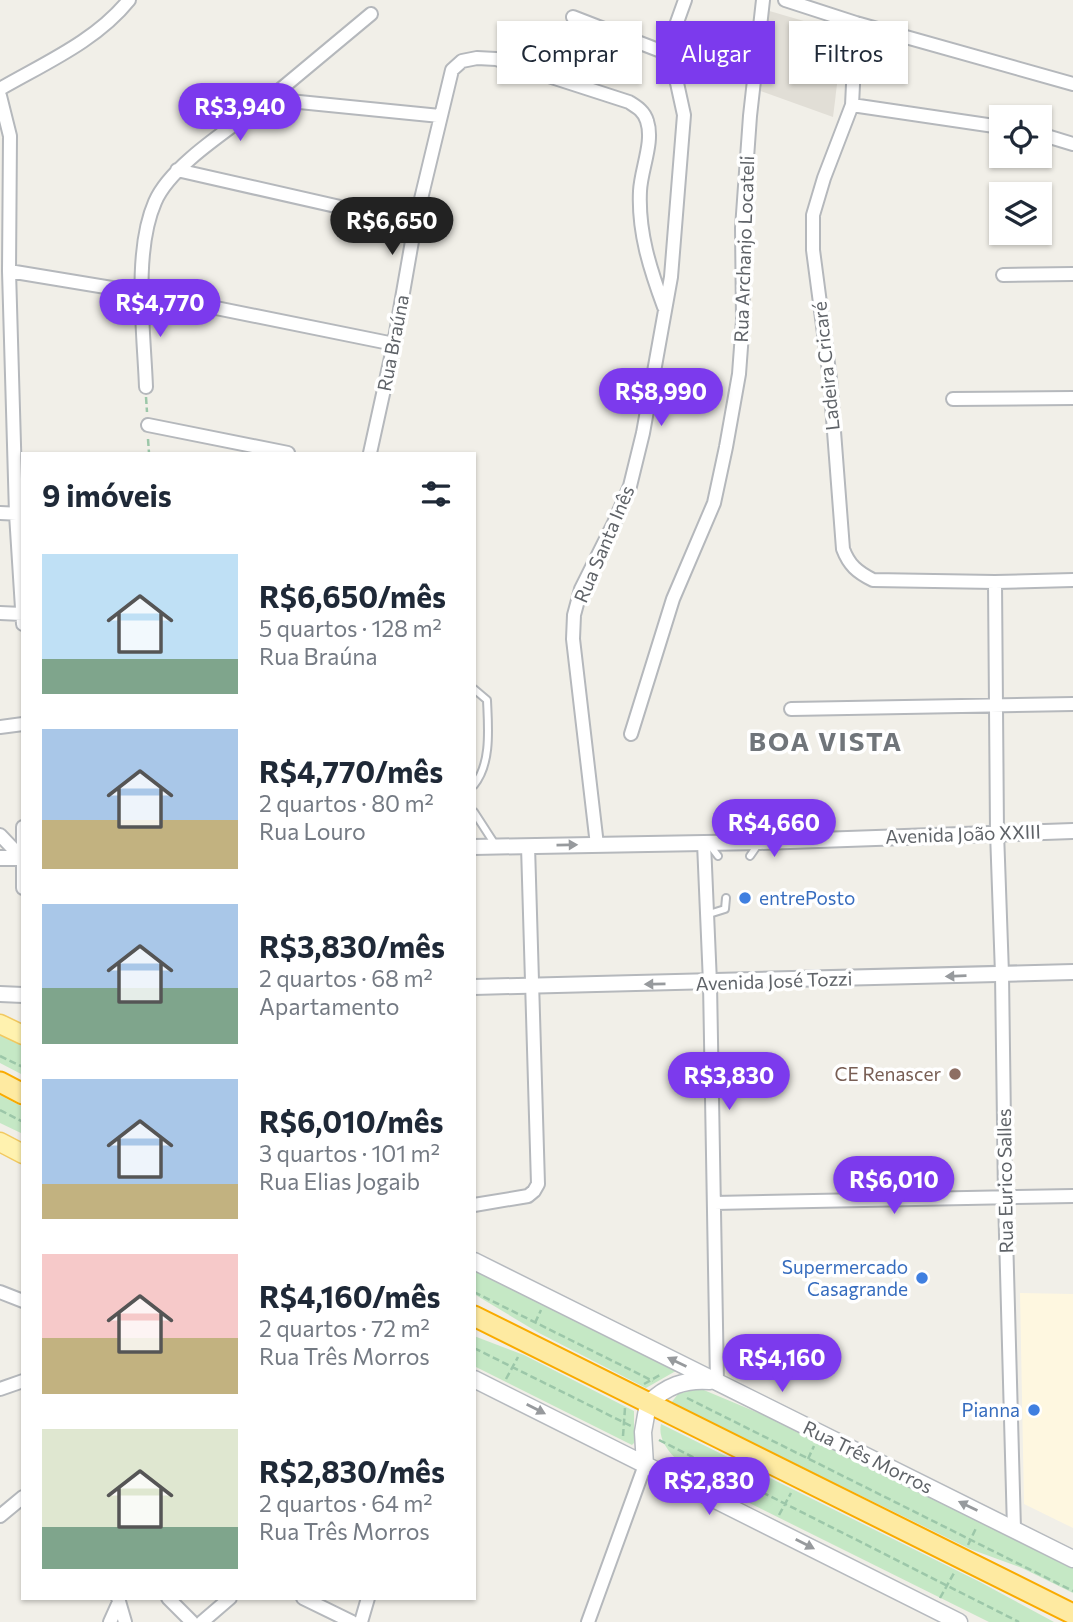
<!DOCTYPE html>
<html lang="pt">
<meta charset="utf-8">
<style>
:root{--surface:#fff;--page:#f2f2f3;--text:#1f2937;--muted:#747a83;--accent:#7c3aed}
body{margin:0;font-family:Commissioner,sans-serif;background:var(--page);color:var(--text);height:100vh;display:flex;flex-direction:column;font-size:26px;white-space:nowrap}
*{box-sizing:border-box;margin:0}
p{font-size:23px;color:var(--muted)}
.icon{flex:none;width:38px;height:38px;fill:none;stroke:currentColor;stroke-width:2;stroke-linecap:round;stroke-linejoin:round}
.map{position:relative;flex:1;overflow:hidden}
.drawer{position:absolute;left:21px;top:452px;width:455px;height:1148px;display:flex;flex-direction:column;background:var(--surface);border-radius:0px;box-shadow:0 2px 5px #0004}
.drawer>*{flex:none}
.banner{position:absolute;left:497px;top:21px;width:471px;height:63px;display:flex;gap:14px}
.tools{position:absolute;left:989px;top:105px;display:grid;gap:14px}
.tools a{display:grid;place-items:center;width:63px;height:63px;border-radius:0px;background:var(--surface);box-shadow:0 2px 5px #0004;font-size:35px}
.price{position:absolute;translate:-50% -60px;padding:0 16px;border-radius:24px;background:var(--accent);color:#fff;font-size:23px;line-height:46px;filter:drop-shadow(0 2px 4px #0008)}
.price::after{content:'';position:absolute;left:50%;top:42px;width:21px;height:16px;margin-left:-10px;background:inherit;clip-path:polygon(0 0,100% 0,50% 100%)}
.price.selected{background:#222;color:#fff}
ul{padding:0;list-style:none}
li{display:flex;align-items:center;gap:21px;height:175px;padding:0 21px}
li span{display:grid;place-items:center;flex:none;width:196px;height:140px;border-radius:0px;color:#555}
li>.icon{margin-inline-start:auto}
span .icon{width:84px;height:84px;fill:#fffc;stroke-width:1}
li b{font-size:30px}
h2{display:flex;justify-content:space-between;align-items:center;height:84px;padding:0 21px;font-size:30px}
.pill{padding:0 24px;border-radius:0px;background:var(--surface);box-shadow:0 2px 5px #0004;font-size:24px;line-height:63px}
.pill.selected{background:var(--accent);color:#fff}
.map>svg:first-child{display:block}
.commercial{fill:#fef7e0}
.education{fill:#e1ded6}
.green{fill:#c5e8c5}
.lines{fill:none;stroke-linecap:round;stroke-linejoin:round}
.service-casing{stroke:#b5b8bc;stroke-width:10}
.minor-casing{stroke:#b5b8bc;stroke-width:16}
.tertiary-casing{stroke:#b5b8bc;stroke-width:18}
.secondary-casing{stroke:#b6babf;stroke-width:19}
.primary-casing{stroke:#f2c960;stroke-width:21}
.trunk-casing{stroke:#f9ab00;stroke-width:23}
.path{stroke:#9cc7a9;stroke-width:2.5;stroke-dasharray:7 3.5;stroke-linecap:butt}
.service{stroke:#fff;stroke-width:6}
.minor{stroke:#fff;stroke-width:12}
.tertiary{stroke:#fff;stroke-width:14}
.secondary{stroke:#fff;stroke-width:16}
.primary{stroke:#fff2af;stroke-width:18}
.trunk{stroke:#feeaa1;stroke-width:19}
.oneway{fill:#979a9d}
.shop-dot{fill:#3f7fe0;stroke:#fff;stroke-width:2.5}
.education-dot{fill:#8d6e63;stroke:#fff;stroke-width:2.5}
.labels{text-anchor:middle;stroke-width:7;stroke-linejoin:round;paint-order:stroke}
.street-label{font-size:19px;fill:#5f6368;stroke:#fff}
.shop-label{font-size:19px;fill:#366cbe;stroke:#fff;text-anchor:end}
.education-label{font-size:19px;fill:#785e54;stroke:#fff;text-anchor:end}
.district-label{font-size:26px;font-weight:bold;letter-spacing:2px;fill:#70757a;stroke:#fff}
</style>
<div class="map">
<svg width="1073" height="1622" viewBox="0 0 1073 1622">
<rect width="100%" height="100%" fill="#f1efe8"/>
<!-- commercial -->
<path class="commercial" d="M 1020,1293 L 1073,1294 L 1073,1528 L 1024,1504 Z"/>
<!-- education -->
<path class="education" d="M 766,10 L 838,31 L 843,36 L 833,117 L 758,90 Z"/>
<!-- green -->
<path class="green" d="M 0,1028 L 23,1040 L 23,1075 L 0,1063 Z
M 0,1095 L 23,1107 L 23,1134 L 0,1123 Z
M 474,1266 L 681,1368 L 646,1388 L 539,1333 L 474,1294 Z
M 474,1336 L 524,1355 L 634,1411 L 634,1443 L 632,1445 L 474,1366 Z
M 699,1388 L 814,1436 L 1073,1565 L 1073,1593 L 1022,1568 L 970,1549 L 671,1403 L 678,1394 Z
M 661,1424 L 980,1582 L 1054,1622 L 989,1622 L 699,1478 C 683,1466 656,1446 661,1424 Z"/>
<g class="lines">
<!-- service casing -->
<g class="service-casing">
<path id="service" d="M 474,689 L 487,700 C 488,726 492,763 474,785
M 474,812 L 496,846
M 709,844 L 718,856
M 750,856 L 759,843
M 709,914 L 725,909 L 726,898"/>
</g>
<!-- minor casing -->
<g class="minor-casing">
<path id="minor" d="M 785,0 L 856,23 L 1073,84
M 573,17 L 666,53
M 856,23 L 852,105 L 824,178 L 813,215 L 813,250 L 830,379 L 843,549 C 849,565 857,572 873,580 L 995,582 L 1073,580
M 0,89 C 45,63 96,41 129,0
M 0,96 L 10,136 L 9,271 L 16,514 L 23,624
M 269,99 L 440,116
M 852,105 L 1001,127
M 1040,134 L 1073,144
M 177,170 L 415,224
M 9,271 L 142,293 L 394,344
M 1003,275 L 1073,274
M 146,387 C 144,333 133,252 155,202 C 171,164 236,125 269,99 C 303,71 337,42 371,14
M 953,399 L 1073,398
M 148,425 L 288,453
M 370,453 L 394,344 L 415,224 L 452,70 L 462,61 L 477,58 L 496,59 L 629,102 C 637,107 644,111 647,121 C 654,142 641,169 640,191 C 638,232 650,269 664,307
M 0,513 L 22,514
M 995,582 L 997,832 L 1002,974 L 1005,1198 L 1014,1529
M 0,613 L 22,614
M 791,709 L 1073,704
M 0,727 L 23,724
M 631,734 L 673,599 L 714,503 L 726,447 L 739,374 L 743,320 L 742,228 L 750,116 L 763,0
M 23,827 L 23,888
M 0,835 L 22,858
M 704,843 L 710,983 L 717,1382
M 597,845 L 573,639 L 574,615 L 581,589 L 614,523 L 630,486 L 643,433 L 671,277 L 684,115 L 677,83 L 666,53 L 685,0
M 714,1203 L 1073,1196
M 474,1205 L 528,1196 L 534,1191 L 538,1184 L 528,846
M 0,1292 L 23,1301
M 0,1389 L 23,1381
M 0,1516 L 23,1497
M 118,1598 L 125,1622
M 168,1598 L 192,1622
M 303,1598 L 352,1622
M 110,1622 L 119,1602
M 202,1622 L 230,1598
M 361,1622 L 368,1598
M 588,1622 L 645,1465"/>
</g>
<!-- tertiary casing -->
<g class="tertiary-casing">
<path id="tertiary" d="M 474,847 L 760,842 L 1073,831
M 0,858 L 23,858
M 474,987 L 1073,972
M 0,994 L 23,995"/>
</g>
<!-- secondary casing -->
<g class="secondary-casing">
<path id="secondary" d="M 474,1261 L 1073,1559
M 474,1379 L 959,1622
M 645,1465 L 643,1432 L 648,1404 C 666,1386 685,1379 710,1381"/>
</g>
<!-- primary casing -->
<g class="primary-casing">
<path id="primary" d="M 0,1024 L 23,1035
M 0,1142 L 23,1154"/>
</g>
<!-- trunk casing -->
<g class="trunk-casing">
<path id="trunk" d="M 0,1082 L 23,1094
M 474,1316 L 1073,1614"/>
</g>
<!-- path -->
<path class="path" d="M 146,397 L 147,412
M 148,439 L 149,453
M 0,1056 L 23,1067
M 0,1110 L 23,1122
M 474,1292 L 653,1381
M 535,1323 L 541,1310
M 474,1348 L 631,1426
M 506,1379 L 518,1357
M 644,1384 L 660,1375
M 687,1398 L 1073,1591
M 623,1436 L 625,1408
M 659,1440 L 1019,1622
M 808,1459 L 814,1446
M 779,1515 L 791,1493
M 968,1545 L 977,1526
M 940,1598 L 954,1573"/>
<!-- service -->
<use href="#service" class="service"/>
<!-- minor -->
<use href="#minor" class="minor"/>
<!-- tertiary -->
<use href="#tertiary" class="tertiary"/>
<!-- secondary -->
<use href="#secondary" class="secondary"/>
<!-- primary -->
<use href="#primary" class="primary"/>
<!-- trunk -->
<use href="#trunk" class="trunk"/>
</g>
<!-- one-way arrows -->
<defs><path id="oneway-solid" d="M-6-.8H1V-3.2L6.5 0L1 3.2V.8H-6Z" transform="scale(1.75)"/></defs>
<g class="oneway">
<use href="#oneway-solid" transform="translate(567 845) rotate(-1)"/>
<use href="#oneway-solid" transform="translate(956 976) rotate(178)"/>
<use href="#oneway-solid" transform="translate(655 984) rotate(179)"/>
<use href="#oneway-solid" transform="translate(677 1362) rotate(-154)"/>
<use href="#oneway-solid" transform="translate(536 1409) rotate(27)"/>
<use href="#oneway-solid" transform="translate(968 1506) rotate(-154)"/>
<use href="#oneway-solid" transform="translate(805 1544) rotate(27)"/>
</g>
<!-- markers -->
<g class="shop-dot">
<circle cx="745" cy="898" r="7"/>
<circle cx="922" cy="1278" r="7"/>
<circle cx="1034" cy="1410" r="7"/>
</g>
<circle class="education-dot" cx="955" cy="1074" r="7"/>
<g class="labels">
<!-- street labels -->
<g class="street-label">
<text transform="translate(744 249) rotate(-88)" y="7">Rua Archanjo Locateli</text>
<text transform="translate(393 343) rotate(-79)" y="7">Rua Braúna</text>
<text transform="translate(826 366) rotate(-96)" y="7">Ladeira Cricaré</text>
<text transform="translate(604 544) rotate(-67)" y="7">Rua Santa Inês</text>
<text transform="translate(963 834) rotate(-2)" y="7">Avenida João XXIII</text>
<text transform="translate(774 981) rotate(-2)" y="7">Avenida José Tozzi</text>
<text transform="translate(1005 1181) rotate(-91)" y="7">Rua Eurico Salles</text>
<text transform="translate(868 1457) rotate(26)" y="7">Rua Três Morros</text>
</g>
<!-- shop labels -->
<g class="shop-label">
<text x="759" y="905" text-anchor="start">entrePosto</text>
<text x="908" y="1274">Supermercado<tspan x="908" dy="22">Casagrande</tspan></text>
<text x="1020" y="1417">Pianna</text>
</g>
<!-- education labels -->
<g class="education-label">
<text x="941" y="1081">CE Renascer</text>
</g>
<!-- district labels -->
<g class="district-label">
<text x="826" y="751">BOA VISTA</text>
</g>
</g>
</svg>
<div class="tools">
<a><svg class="icon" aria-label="locate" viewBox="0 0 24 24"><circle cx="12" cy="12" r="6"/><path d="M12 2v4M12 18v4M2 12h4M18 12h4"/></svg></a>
<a><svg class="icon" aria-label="layers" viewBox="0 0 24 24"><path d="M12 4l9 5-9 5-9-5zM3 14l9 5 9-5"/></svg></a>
</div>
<b class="price" style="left:240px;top:143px">R$3,940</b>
<b class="price selected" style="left:392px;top:257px">R$6,650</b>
<b class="price" style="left:160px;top:339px">R$4,770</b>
<b class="price" style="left:661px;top:428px">R$8,990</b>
<b class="price" style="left:774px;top:859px">R$4,660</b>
<b class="price" style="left:729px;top:1112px">R$3,830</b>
<b class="price" style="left:894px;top:1216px">R$6,010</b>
<b class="price" style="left:782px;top:1394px">R$4,160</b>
<b class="price" style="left:709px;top:1517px">R$2,830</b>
<div class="banner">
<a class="pill">Comprar</a>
<a class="pill selected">Alugar</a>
<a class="pill">Filtros</a>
</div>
<section class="drawer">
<h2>9 imóveis<svg class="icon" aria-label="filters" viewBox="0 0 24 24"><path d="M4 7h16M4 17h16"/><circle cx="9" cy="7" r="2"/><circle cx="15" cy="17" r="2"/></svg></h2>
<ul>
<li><span style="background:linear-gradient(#bfe0f5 75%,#7fa58c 0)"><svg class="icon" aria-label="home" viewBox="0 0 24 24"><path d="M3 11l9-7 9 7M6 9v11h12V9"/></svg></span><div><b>R$6,650/mês</b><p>5 quartos · 128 m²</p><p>Rua Braúna</p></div></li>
<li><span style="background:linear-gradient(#a9c7e8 65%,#c2b280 0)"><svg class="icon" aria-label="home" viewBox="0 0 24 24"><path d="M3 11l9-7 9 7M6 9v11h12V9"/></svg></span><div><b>R$4,770/mês</b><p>2 quartos · 80 m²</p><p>Rua Louro</p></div></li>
<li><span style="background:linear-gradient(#a9c7e8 60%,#7fa58c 0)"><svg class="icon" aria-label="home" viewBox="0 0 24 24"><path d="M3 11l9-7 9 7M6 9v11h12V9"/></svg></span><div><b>R$3,830/mês</b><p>2 quartos · 68 m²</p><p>Apartamento</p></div></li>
<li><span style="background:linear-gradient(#a9c7e8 75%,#c2b280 0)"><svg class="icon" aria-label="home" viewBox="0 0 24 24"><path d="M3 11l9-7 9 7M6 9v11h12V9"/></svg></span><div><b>R$6,010/mês</b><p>3 quartos · 101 m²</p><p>Rua Elias Jogaib</p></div></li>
<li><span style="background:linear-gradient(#f6c9c9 60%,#c2b280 0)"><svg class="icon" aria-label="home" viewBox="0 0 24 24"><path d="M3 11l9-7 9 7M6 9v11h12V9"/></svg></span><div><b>R$4,160/mês</b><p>2 quartos · 72 m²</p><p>Rua Três Morros</p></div></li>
<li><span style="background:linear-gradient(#dfe7d0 70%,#7fa58c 0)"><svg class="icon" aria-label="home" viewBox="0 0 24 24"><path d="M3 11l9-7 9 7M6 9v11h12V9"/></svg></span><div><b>R$2,830/mês</b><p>2 quartos · 64 m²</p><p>Rua Três Morros</p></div></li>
</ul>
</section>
</div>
